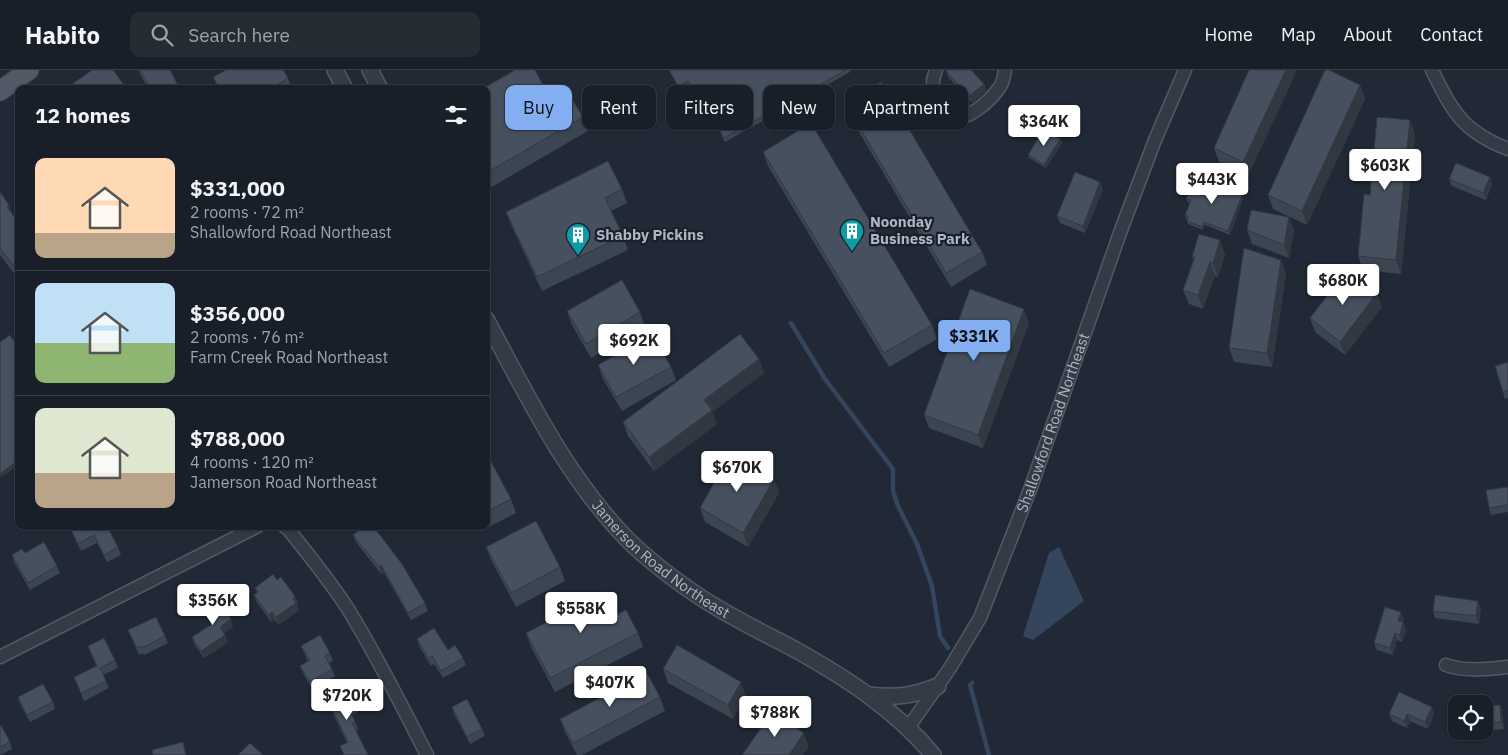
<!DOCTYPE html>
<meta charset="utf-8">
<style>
:root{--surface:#181f28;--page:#252c34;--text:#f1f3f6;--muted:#9fa2a8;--line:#363d45;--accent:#83aff2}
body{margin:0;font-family:"IBM Plex Sans",sans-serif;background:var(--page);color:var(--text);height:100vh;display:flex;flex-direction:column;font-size:19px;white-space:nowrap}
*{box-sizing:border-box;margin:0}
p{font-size:16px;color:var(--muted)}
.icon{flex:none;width:28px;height:28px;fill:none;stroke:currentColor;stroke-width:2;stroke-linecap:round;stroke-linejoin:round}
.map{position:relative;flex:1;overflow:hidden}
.panel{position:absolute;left:15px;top:15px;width:475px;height:445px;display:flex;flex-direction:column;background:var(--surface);border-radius:10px;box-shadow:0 1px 4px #0004,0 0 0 1px var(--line)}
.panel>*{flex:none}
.hud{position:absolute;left:505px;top:15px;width:475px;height:45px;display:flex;gap:10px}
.tools{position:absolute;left:1448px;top:625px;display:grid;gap:10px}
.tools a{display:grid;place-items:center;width:45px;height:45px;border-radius:10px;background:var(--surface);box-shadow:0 1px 4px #0004,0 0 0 1px var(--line);font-size:25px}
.price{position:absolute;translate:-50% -42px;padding:0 11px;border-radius:5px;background:#fff;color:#222;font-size:16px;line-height:32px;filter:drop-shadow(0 1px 2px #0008)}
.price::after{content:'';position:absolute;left:50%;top:30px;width:15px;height:11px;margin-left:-8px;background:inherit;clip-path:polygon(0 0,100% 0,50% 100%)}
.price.active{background:var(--accent);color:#111}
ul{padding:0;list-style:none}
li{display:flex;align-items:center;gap:15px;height:125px;padding:0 20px}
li+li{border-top:1px solid var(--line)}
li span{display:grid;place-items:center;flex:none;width:140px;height:100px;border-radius:10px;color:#555}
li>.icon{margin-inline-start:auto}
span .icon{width:60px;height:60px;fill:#fffc;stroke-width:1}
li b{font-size:21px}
h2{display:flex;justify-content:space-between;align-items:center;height:60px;padding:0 20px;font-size:21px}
.tag{padding:0 18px;border-radius:10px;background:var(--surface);box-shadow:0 1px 4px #0004,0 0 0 1px var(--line);font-size:18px;line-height:45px}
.tag.active{background:var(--accent);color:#111}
header{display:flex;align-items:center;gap:30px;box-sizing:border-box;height:70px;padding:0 25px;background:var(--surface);border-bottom:1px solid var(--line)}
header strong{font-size:24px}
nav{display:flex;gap:28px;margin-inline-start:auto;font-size:18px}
.search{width:350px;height:45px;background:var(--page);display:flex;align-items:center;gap:12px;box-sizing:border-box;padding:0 18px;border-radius:10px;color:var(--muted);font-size:19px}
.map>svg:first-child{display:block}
.water{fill:#35455c}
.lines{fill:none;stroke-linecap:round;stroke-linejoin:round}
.stream{stroke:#35455c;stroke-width:4.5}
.minor-casing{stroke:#515964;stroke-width:15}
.tertiary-casing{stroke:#515964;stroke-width:18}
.primary-casing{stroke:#3d444f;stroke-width:21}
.minor{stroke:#343b46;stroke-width:12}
.tertiary{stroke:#343b46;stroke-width:15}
.primary{stroke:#515a66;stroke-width:19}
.wall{fill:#3c4552}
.shaded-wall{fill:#313842}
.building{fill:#46505f;stroke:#313842}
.labels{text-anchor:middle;stroke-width:4.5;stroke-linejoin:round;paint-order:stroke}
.poi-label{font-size:15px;font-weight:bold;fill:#aeb6c3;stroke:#19202a;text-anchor:start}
.street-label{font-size:15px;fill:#aeb6c3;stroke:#19202a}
</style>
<header>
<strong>Habito</strong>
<div class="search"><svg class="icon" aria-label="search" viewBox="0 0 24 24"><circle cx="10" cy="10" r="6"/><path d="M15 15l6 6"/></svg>Search here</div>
<nav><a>Home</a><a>Map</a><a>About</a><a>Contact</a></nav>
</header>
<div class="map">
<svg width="1508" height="685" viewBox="0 0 1508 685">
<rect width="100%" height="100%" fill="#202935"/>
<!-- water -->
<path class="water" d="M 1059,477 L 1084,531 L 1033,570 L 1023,566 L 1049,483 Z"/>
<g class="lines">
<!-- stream -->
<path class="stream" d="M 791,253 L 825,309 L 893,399 L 893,421 L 898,436 L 917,474 L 932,516 L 940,566 L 948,578
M 972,613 L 970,615 L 989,685"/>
<!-- minor casing -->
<g class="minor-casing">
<g id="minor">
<path d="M 936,0 C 931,13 932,21 939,33 C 942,39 945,44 952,47 C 967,52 991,30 999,18 C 1003,14 1004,6 1005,0"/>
<path d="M 1432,0 C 1452,41 1463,62 1508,79"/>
<path d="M 284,456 L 288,459 C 309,485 330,511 348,539 C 377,586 402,636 427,685"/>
<path d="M 0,587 L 258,456"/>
<path d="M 1446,595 C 1467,602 1486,599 1508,597"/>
<path id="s1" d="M 908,658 L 950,598 L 980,548 L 1031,417 L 1121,160 L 1155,70 L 1185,0"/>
</g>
</g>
<!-- tertiary casing -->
<g class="tertiary-casing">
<g id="tertiary">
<path d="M 335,0 L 345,19"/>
<path d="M 370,0 L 380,19"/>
<path id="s2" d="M 486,249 C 527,325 565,405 626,468 C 646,488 676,511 700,527 C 730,547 764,563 796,580 C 846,608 896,640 933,685"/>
<path d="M 869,625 C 896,628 912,626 938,616"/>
</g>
</g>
<!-- primary casing -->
<g class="primary-casing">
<path id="primary" d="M 0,21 L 29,0"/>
</g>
<!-- minor -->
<use href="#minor" class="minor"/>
<!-- tertiary -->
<use href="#tertiary" class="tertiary"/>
<!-- primary -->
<use href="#primary" class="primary"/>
</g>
<!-- wall -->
<path class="wall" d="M 138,0 L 170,0 L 180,19 L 148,19 Z
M 669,0 L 850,0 L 850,2 L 725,72 L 709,43 L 706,44 L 690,15 L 680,20 Z
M 1249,0 L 1297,0 L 1248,106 L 1219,92 L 1214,78 Z
M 946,1 L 984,14 L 986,21 L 972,33 L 949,8 Z
M 213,7 L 288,8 L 292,19 L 218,19 Z
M 1360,15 L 1365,29 L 1307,155 L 1273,139 L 1268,125 Z
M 486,19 L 551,30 L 583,47 L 588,61 L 490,118 L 486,111 Z
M 845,33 L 982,182 L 987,195 L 951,217 L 850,47 Z
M 1415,64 L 1401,204 L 1363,200 L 1358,186 Z
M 1060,69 L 1062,73 L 1046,98 L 1029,88 L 1028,85 Z
M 763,82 L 932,255 L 937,269 L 889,297 L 768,96 Z
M 1490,107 L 1492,114 L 1486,130 L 1452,116 L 1449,109 Z
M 1219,117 L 1242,125 L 1243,129 L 1230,165 L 1205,155 L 1203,160 L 1188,154 L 1187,151 L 1187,149 L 1186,149 L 1185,145 L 1190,133 L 1188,132 L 1186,129 L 1195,119 Z
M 622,119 L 627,133 L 611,141 L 623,166 L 628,180 L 542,221 L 511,155 L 506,142 Z
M 1103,120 L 1085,163 L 1060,153 L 1057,146 Z
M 0,122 L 9,135 L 13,146 L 19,153 L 19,210 L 0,185 Z
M 1247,160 L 1294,160 L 1289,188 L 1252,174 Z
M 1225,184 L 1218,207 L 1215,206 L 1203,239 L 1189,234 L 1183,220 L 1193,190 L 1192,187 Z
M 1286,204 L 1272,297 L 1234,292 L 1229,278 Z
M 1382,237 L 1345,285 L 1315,262 L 1310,248 Z
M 567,241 L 640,242 L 645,256 L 591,288 L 572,255 Z
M 1029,253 L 983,378 L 929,358 L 924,345 Z
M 759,289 L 764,303 L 712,342 L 717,354 L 654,401 L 628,366 L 623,352 Z
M 1508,292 L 1508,328 L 1505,329 L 1503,322 Z
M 598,295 L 671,297 L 676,310 L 622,341 L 603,309 Z
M 486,382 L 511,429 L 516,443 L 481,461 L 478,456 L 486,456 Z
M 774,409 L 779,423 L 748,477 L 705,452 L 700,438 Z
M 1508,417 L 1508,442 L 1491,445 L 1489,438 Z
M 162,456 L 175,456 L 165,461 Z
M 70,458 L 95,460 L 118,477 L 121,485 L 107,492 L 97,473 L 81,481 L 73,465 Z
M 353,465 L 425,533 L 428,541 L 411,550 L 384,503 L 381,504 L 356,472 Z
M 486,477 L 560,497 L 565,511 L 516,537 L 491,490 Z
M 25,483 L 57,496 L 60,503 L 30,520 L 14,492 L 12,485 Z
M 277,510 L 295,526 L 298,533 L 297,534 L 299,540 L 279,555 L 275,550 L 271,552 L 257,532 L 254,525 L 257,523 L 255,518 Z
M 204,536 L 233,557 L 224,563 L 228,572 L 204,588 L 194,574 L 192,567 L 213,553 L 207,543 Z
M 1481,538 L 1479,554 L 1435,548 L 1433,541 Z
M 618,544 L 638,563 L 643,577 L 555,622 L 531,577 L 526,563 Z
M 1404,549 L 1403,552 L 1406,560 L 1402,572 L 1397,570 L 1393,585 L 1377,580 L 1374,573 Z
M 128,560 L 165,566 L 168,573 L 144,585 L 143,583 L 139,585 Z
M 417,569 L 463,588 L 466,595 L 443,608 L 434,594 L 431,596 L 419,576 Z
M 88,576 L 115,590 L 118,598 L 103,605 L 109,618 L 84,631 L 74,607 L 96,596 Z
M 301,576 L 330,583 L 333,591 L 329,593 L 335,606 L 312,619 L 303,603 L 300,596 L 308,591 L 304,583 Z
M 663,599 L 746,626 L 733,649 L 668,613 Z
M 326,626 L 355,635 L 358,642 L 352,645 L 358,659 L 356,660 L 368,685 L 344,685 L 340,676 L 347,673 L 328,633 Z
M 18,627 L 53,632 L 55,639 L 30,652 L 20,634 Z
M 660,627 L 665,641 L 582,685 L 577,685 L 565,662 L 560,649 Z
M 1500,635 L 1502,642 L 1504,659 L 1484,661 L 1484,636 Z
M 452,637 L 482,659 L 485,666 L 470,674 L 454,644 Z
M 1389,644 L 1434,644 L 1428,659 L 1410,651 L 1407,658 L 1392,651 Z
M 0,656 L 10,672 L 12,679 L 0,685 Z"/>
<!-- shaded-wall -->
<path class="shaded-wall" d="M 1286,0 L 1297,0 L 1248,106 L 1243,92 Z
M 984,14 L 986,21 L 972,33 L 969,26 Z
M 1360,15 L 1365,29 L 1307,155 L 1302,141 Z
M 1410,50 L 1415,64 L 1401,204 L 1396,190 Z
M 1060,69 L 1062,73 L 1046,98 L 1044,95 Z
M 1490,107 L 1492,114 L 1486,130 L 1483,123 Z
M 1100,112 L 1103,120 L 1085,163 L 1083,156 Z
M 1242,125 L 1243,129 L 1230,165 L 1228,161 Z
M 9,135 L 14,149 L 7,137 Z
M 1289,147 L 1294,160 L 1289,188 L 1284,175 Z
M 1204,152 L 1205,155 L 1203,160 L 1202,157 Z
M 1220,170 L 1225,184 L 1218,207 L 1213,193 Z
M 1281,190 L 1286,204 L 1272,297 L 1267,283 Z
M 1210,192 L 1215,206 L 1203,239 L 1198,225 Z
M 1377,223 L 1382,237 L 1345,285 L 1340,272 Z
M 1024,239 L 1029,253 L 983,378 L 978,365 Z
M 759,289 L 764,303 L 712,342 L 717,354 L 654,401 L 649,387 L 704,330 Z
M 19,390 L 19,395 L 0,408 L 0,404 Z
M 774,409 L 779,423 L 748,477 L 743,463 Z
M 381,495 L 384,503 L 381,504 L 379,497 Z
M 295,526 L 298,533 L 297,534 L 299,540 L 279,555 L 276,547 Z
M 1478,531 L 1481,538 L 1479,554 L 1476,546 Z
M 272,542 L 275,550 L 271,552 L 269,545 Z
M 1401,542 L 1404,549 L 1401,558 L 1398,551 Z
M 231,549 L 233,557 L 222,564 L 220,557 Z
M 1403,552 L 1406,560 L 1402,572 L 1400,565 Z
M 1395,563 L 1397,570 L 1393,585 L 1390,578 Z
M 225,565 L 228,572 L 204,588 L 201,581 Z
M 741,612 L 746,626 L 733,649 L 728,635 Z
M 1500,635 L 1502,642 L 1504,659 L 1501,652 Z
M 1432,637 L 1434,644 L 1428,659 L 1425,652 Z
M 1407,644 L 1410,651 L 1407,658 L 1404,651 Z
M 804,663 L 809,677 L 803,685 L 789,685 Z"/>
<!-- building -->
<path class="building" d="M 92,0 L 113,0 L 127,19 L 65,19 Z
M 140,0 L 170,0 L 180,19 L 151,19 Z
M 226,0 L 283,0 L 288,8 L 270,19 L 220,19 L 213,7 Z
M 515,0 L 535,0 L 551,30 L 567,21 L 583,47 L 486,103 L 486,19 L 482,19 Z
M 669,0 L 846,0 L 724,68 L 708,39 L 704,41 L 688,11 L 678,16 Z
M 947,0 L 971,0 L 984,14 L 969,26 L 946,1 Z
M 1249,0 L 1286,0 L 1243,92 L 1214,78 Z
M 1325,0 L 1329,0 L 1360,15 L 1302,141 L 1268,125 Z
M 881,12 L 982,182 L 946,203 L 845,33 Z
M 1377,47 L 1410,50 L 1396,190 L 1358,186 L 1364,124 L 1370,125 Z
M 811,53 L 932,255 L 884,283 L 763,82 Z
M 1044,59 L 1060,69 L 1044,95 L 1028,85 Z
M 608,91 L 622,119 L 605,128 L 623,166 L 537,207 L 506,142 Z
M 1456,93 L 1490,107 L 1483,123 L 1449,109 Z
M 1075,102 L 1100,112 L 1083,156 L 1057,146 Z
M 1200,108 L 1218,115 L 1218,116 L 1242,125 L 1228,161 L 1204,152 L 1202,157 L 1187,151 L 1188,146 L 1185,145 L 1191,130 L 1186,129 L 1191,118 L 1195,119 Z
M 0,122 L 9,135 L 7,137 L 19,153 L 19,203 L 0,178 Z
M 1251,140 L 1289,147 L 1284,175 L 1247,160 Z
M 1199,164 L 1220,170 L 1213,193 L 1210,192 L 1198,225 L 1183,220 L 1195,187 L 1192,187 Z
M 1244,178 L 1281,190 L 1267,283 L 1229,278 Z
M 1347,200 L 1377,223 L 1340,272 L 1310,248 Z
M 622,210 L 640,242 L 586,274 L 567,241 Z
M 970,219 L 1024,239 L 978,365 L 924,345 Z
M 652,264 L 671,297 L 616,327 L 598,295 Z
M 740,264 L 759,289 L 704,330 L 712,340 L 649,387 L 623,352 Z
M 10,265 L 19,278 L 19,390 L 0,404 L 0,272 Z
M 1508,292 L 1508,320 L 1503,322 L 1495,296 Z
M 486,382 L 511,429 L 486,442 Z
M 730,384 L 774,409 L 743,463 L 700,438 Z
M 1508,417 L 1508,435 L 1489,438 L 1486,420 Z
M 536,451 L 560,497 L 511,523 L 486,477 Z
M 74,456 L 93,456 L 95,460 L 103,456 L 107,456 L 118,477 L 104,485 L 94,465 L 78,474 L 70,458 Z
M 364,456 L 373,456 L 402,494 L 425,533 L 408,543 L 381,495 L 379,497 L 353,465 Z
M 44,472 L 57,496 L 28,513 L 12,485 L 22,479 L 25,483 Z
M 273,504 L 277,510 L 281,507 L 295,526 L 293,528 L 296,533 L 276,547 L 272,542 L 269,545 L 254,525 L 258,522 L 255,518 Z
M 606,521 L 618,544 L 626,540 L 638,563 L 550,608 L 526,563 Z
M 1435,525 L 1478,531 L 1476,546 L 1433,541 Z
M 217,528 L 231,549 L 220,557 L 225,565 L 201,581 L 192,567 L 215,552 L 204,536 Z
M 1385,537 L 1401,542 L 1398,551 L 1403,552 L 1400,565 L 1395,563 L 1390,578 L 1374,573 Z
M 156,547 L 165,566 L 142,578 L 141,576 L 137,578 L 128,560 Z
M 434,558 L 448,580 L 455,575 L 463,588 L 441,601 L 432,586 L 428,588 L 417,569 Z
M 320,565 L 330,583 L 325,586 L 332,599 L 310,612 L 300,596 L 310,590 L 301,576 Z
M 104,568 L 115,590 L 100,598 L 106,611 L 81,623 L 74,607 L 97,596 L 88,576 Z
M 677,575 L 741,612 L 728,635 L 663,599 Z
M 647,603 L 660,627 L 573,673 L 560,649 Z
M 43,614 L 53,632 L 27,645 L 18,627 Z
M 347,616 L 355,635 L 349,638 L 355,652 L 352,653 L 368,685 L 344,685 L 340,676 L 348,672 L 326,626 Z
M 1399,622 L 1432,637 L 1425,652 L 1407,644 L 1404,651 L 1389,644 Z
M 467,629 L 482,659 L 467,667 L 452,637 Z
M 1500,635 L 1501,652 L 1484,653 L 1484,636 Z
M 773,641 L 804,663 L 789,685 L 742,685 Z
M 1,655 L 10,672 L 0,677 L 0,656 Z
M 183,672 L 186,685 L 153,685 L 152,680 Z
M 250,673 L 263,685 L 238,685 Z"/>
<!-- icons -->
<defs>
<g id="building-pin" transform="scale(1.25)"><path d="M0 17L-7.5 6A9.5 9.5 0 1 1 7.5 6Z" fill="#0f9aa8" stroke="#19202a"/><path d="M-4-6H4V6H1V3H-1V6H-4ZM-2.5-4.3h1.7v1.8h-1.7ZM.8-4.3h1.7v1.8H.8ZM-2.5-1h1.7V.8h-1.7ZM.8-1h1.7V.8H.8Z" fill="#fff"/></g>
</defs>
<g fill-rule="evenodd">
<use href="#building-pin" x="852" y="161"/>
<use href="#building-pin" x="578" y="165"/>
</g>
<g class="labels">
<!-- poi labels -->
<g class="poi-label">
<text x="870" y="157">Noonday<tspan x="870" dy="17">Business Park</tspan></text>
<text x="596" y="170">Shabby Pickins</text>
</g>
<!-- street labels -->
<g class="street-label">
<text dy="5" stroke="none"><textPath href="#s1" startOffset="340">Shallowford Road Northeast</textPath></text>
<text dy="5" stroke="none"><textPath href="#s2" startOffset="301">Jamerson Road Northeast</textPath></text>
</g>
</g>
</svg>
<div class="tools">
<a><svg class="icon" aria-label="locate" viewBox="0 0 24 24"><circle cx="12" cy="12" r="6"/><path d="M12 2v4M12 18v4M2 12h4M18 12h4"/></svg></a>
</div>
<b class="price" style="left:1044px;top:77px">$364K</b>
<b class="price" style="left:1385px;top:121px">$603K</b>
<b class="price" style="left:1212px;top:135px">$443K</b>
<b class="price" style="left:1343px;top:236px">$680K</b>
<b class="price active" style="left:974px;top:292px">$331K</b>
<b class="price" style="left:634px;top:296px">$692K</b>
<b class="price" style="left:737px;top:423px">$670K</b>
<b class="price" style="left:213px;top:556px">$356K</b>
<b class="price" style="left:581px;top:564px">$558K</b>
<b class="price" style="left:610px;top:638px">$407K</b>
<b class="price" style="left:347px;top:651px">$720K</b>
<b class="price" style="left:775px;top:668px">$788K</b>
<div class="hud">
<a class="tag active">Buy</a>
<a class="tag">Rent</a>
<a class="tag">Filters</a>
<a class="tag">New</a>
<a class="tag">Apartment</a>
</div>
<section class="panel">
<h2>12 homes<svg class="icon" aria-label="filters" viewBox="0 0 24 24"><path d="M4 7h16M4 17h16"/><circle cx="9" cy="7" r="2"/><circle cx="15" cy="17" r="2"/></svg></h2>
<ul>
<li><span style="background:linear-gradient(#ffd9b3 75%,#b9a48a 0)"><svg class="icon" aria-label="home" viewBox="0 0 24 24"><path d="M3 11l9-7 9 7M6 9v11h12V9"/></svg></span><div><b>$331,000</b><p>2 rooms · 72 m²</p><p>Shallowford Road Northeast</p></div></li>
<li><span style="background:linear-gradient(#bfe0f5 60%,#8fb573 0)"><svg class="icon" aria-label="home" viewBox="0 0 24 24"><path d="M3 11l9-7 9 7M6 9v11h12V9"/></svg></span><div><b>$356,000</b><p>2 rooms · 76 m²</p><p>Farm Creek Road Northeast</p></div></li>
<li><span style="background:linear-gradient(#dfe7d0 65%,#b9a48a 0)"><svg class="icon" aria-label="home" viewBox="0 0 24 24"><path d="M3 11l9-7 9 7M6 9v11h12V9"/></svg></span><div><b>$788,000</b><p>4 rooms · 120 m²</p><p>Jamerson Road Northeast</p></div></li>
</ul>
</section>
</div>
